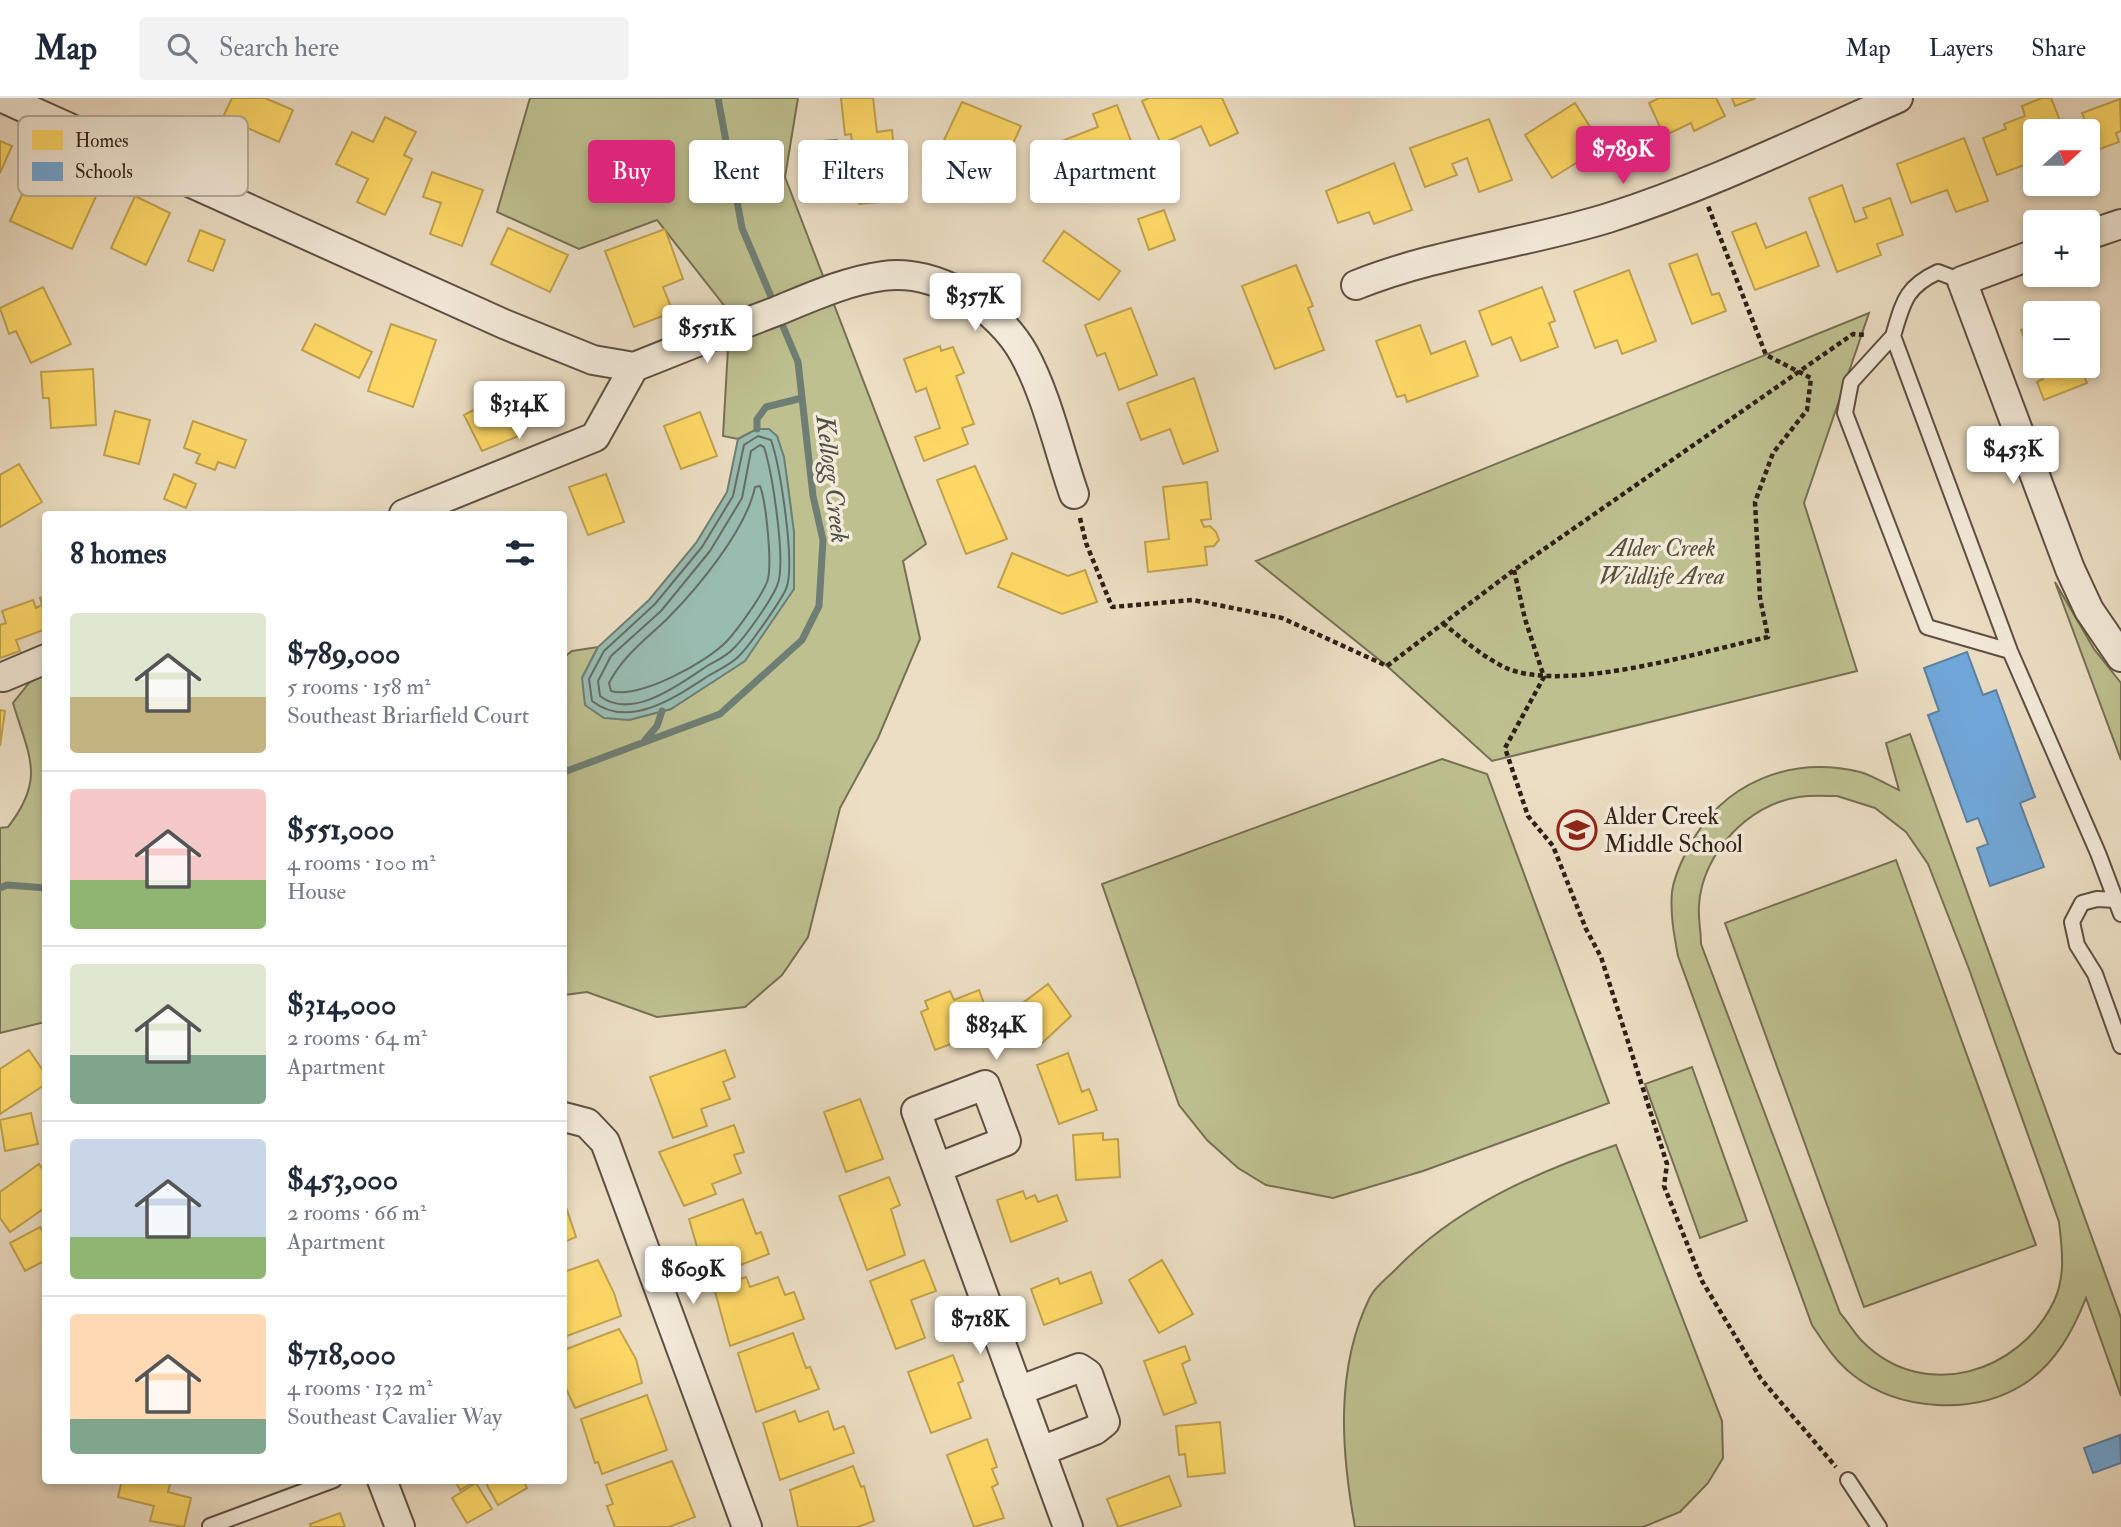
<!DOCTYPE html>
<meta charset="utf-8">
<style>
:root{--surface:#fff;--page:#f2f2f3;--text:#1f2937;--muted:#747a83;--line:#e0e1e3;--accent:#db2777}
body{margin:0;font-family:"IM FELL Double Pica",serif;background:var(--page);color:var(--text);height:100vh;display:flex;flex-direction:column;font-size:26px;white-space:nowrap}
*{box-sizing:border-box;margin:0}
p{font-size:23px;color:var(--muted)}
.icon{flex:none;width:38px;height:38px;fill:none;stroke:currentColor;stroke-width:2;stroke-linecap:round;stroke-linejoin:round}
.map{position:relative;flex:1;overflow:hidden}
.drawer{position:absolute;left:42px;top:413px;width:525px;height:973px;display:flex;flex-direction:column;background:var(--surface);border-radius:7px;box-shadow:0 4px 10px #0003}
.drawer>*{flex:none}
.hud{position:absolute;left:588px;top:42px;width:665px;height:63px;display:flex;gap:14px}
.needle{width:46px;rotate:69deg}
.controls{position:absolute;left:2023px;top:21px;display:grid;gap:14px}
.controls a{display:grid;place-items:center;width:77px;height:77px;border-radius:7px;background:var(--surface);box-shadow:0 4px 10px #0003;font-size:35px}
.price{position:absolute;translate:-50% -60px;padding:0 16px;border-radius:7px;background:#fff;color:#222;font-size:23px;line-height:46px;filter:drop-shadow(0 2px 4px #0008)}
.price::after{content:'';position:absolute;left:50%;top:42px;width:21px;height:16px;margin-left:-10px;background:inherit;clip-path:polygon(0 0,100% 0,50% 100%)}
.price.active{background:var(--accent);color:#fff}
ul{padding:0;list-style:none}
li{display:flex;align-items:center;gap:21px;height:175px;padding:0 28px}
li+li{border-top:2px solid var(--line)}
li span{display:grid;place-items:center;flex:none;width:196px;height:140px;border-radius:7px;color:#555}
li>.icon{margin-inline-start:auto}
span .icon{width:84px;height:84px;fill:#fffc;stroke-width:1}
li b{font-size:30px}
h2{display:flex;justify-content:space-between;align-items:center;height:84px;padding:0 28px;font-size:30px}
.tag{padding:0 24px;border-radius:7px;background:var(--surface);box-shadow:0 4px 10px #0003;font-size:24px;line-height:63px}
.tag.active{background:var(--accent);color:#fff}
header{display:flex;align-items:center;gap:42px;box-sizing:border-box;height:98px;padding:0 35px;background:var(--surface);border-bottom:2px solid var(--line)}
header strong{font-size:33px}
nav{display:flex;gap:38px;margin-inline-start:auto;font-size:24px}
.search{width:490px;height:63px;background:var(--page);display:flex;align-items:center;gap:18px;box-sizing:border-box;padding:0 24px;border-radius:7px;color:var(--muted);font-size:26px}
.map>svg:first-child{display:block}
.green{fill:#bec090;stroke:#767054;stroke-width:2;fill-rule:evenodd}
.water{fill:#99bcb1;stroke:#6f7e74;stroke-width:2}
.homes{fill:#ffd966;stroke:#c1a24f;stroke-width:2}
.schools{fill:#6fa8dc;stroke:#5c80a2;stroke-width:2}
.lines{fill:none;stroke-linecap:round;stroke-linejoin:round}
.shore{stroke:#646e65;stroke-width:2}
.stream{stroke:#6f7e74;stroke-width:7}
.lane-casing{stroke:#5e5044;stroke-width:18}
.street-casing{stroke:#5e5044;stroke-width:32}
.path{stroke:#2f2119;stroke-width:4.5;stroke-dasharray:5 3.5;stroke-linecap:butt}
.lane{stroke:#f3ead9;stroke-width:14}
.street{stroke:#f3ead9;stroke-width:28}
.labels{text-anchor:middle;stroke-width:7;stroke-linejoin:round;paint-order:stroke}
.park-label{font-size:24px;font-style:italic;fill:#5a513d;stroke:#f3ead9}
.poi-label{font-size:24px;fill:#2f2119;stroke:#f3ead9;text-anchor:start}
.water-label{font-size:26px;font-style:italic;fill:#4f5047;stroke:#f3ead9}
.key{fill:#f3ead9;stroke:#b8ae9f;stroke-width:2}
.key-label{font-size:19px;fill:#2f2119}
</style>
<header>
<strong>Map</strong>
<div class="search"><svg class="icon" aria-label="search" viewBox="0 0 24 24"><circle cx="10" cy="10" r="6"/><path d="M15 15l6 6"/></svg>Search here</div>
<nav><a>Map</a><a>Layers</a><a>Share</a></nav>
</header>
<div class="map">
<svg width="2121" height="1429" viewBox="0 0 2121 1429">
<rect width="100%" height="100%" fill="#ecdec4"/>
<filter id="stains"><feTurbulence type="fractalNoise" baseFrequency=".00286" numOctaves="4"/><feColorMatrix values="0 0 0 0 .2 0 0 0 0 .09 0 0 0 0 .02 0 0 0 .5 -.17"/></filter>
<radialGradient id="worn" r=".72"><stop offset=".6" stop-color="#630" stop-opacity="0"/><stop offset="1" stop-color="#630" stop-opacity=".3"/></radialGradient>
<!-- green -->
<path class="green" d="M 530,0 L 798,0 L 785,79 L 926,446 L 903,463 L 920,541 L 878,640 L 840,710 L 808,839 L 782,877 L 745,909 L 657,919 L 587,894 L 564,897 L 564,559 L 572,553 L 598,549 L 582,580 L 629,622 L 671,611 L 794,491 C 794,440 792,388 777,338 L 757,331 L 738,341 L 723,338 L 730,215 L 657,122 L 579,151 L 497,114 Z
M 1869,215 L 1804,405 L 1857,573 L 1492,663 L 1387,568 L 1256,463 Z
M 2055,484 L 2094,551 L 2121,585 L 2121,662 Z
M 45,576 L 45,924 L 0,935 L 0,730 L 8,729 C 46,680 29,659 13,605 L 29,585 Z
M 1910,636 L 2121,1220 L 2121,1298 L 2086,1200 C 2073,1233 2055,1266 2024,1286 C 1974,1318 1899,1313 1853,1277 C 1835,1263 1824,1245 1812,1227 L 1678,858 C 1674,837 1670,815 1672,794 C 1674,779 1682,762 1689,749 C 1722,685 1790,657 1860,674 C 1874,678 1887,687 1899,692 L 1886,645 ZM 1837,698 L 1875,710 L 1906,734 L 1928,766 L 1969,871 L 2059,1124 C 2062,1150 2066,1178 2054,1203 C 2020,1275 1924,1305 1863,1244 C 1855,1236 1848,1224 1840,1215 L 1701,846 C 1701,833 1698,820 1699,807 C 1702,756 1748,706 1799,699 C 1811,697 1825,698 1837,698 Z
M 1442,661 L 1487,676 L 1609,1005 L 1423,1073 L 1333,1100 L 1266,1087 L 1238,1070 L 1207,1042 L 1179,1007 L 1102,786 Z
M 1896,762 L 2036,1147 L 1864,1209 L 1725,825 Z
M 1692,969 L 1747,1123 L 1700,1140 L 1645,986 Z
M 1616,1047 L 1722,1323 L 1723,1360 L 1708,1385 L 1680,1414 L 1643,1429 L 1355,1429 C 1341,1353 1335,1270 1370,1199 C 1375,1189 1387,1180 1395,1172 C 1456,1109 1534,1075 1616,1047 Z"/>
<!-- water -->
<path class="water" d="M 837,42 L 840,77 L 825,79 L 822,43 Z
M 757,331 L 769,331 L 777,338 L 784,359 L 794,434 L 794,491 L 745,563 L 671,611 L 629,622 L 604,620 L 585,607 L 582,580 L 598,549 L 649,502 L 696,445 L 727,394 L 738,341 Z"/>
<!-- homes -->
<path class="homes" d="M 232,0 L 265,0 L 293,12 L 279,44 L 223,19 Z
M 841,0 L 873,0 L 877,34 L 892,32 L 899,102 L 859,106 L 851,36 L 845,37 Z
M 1149,0 L 1222,0 L 1238,35 L 1210,48 L 1201,28 L 1161,46 L 1142,3 Z
M 1659,0 L 1716,0 L 1725,18 L 1694,33 L 1691,25 L 1664,38 L 1649,5 Z
M 1732,0 L 1756,0 L 1735,8 Z
M 2042,0 L 2051,0 L 2064,33 L 2035,33 L 2035,63 L 1997,77 L 1983,40 L 2006,31 L 2004,26 L 2025,18 L 2022,8 Z
M 2120,1 L 2121,33 L 2116,35 L 2119,44 L 2097,52 L 2082,15 Z
M 962,4 L 1021,28 L 1002,70 L 944,42 Z
M 1575,5 L 1599,43 L 1585,52 L 1589,57 L 1552,80 L 1525,37 Z
M 1117,7 L 1139,64 L 1070,89 L 1054,46 L 1098,29 L 1093,16 Z
M 385,19 L 416,34 L 404,57 L 412,61 L 385,117 L 357,104 L 368,81 L 336,66 L 352,34 L 373,44 Z
M 1489,21 L 1512,82 L 1479,94 L 1467,60 L 1452,66 L 1457,77 L 1425,89 L 1410,50 Z
M 1964,40 L 1988,103 L 1956,114 L 1947,92 L 1911,105 L 1897,66 Z
M 0,43 L 12,48 L 0,75 Z
M 1394,65 L 1412,112 L 1374,126 L 1369,114 L 1338,125 L 1326,93 Z
M 35,68 L 53,77 L 54,74 L 66,77 L 98,94 L 72,151 L 10,123 Z
M 432,74 L 483,92 L 462,148 L 430,136 L 441,105 L 423,99 Z
M 1842,87 L 1855,124 L 1867,120 L 1863,110 L 1890,100 L 1903,137 L 1877,146 L 1881,157 L 1837,174 L 1809,100 Z
M 135,98 L 170,115 L 146,167 L 111,150 Z
M 1164,112 L 1175,142 L 1149,152 L 1138,121 Z
M 1756,125 L 1766,150 L 1806,134 L 1819,168 L 1755,192 L 1732,134 Z
M 508,130 L 568,157 L 550,194 L 491,166 Z
M 665,131 L 683,181 L 663,189 L 673,214 L 634,229 L 605,153 Z
M 200,132 L 225,142 L 213,173 L 188,163 Z
M 1064,133 L 1120,173 L 1099,202 L 1043,163 Z
M 1697,156 L 1712,197 L 1719,195 L 1726,213 L 1692,226 L 1669,166 Z
M 1296,167 L 1313,208 L 1308,210 L 1324,252 L 1275,271 L 1242,188 Z
M 1629,172 L 1656,243 L 1622,256 L 1617,242 L 1595,250 L 1574,193 Z
M 43,189 L 71,246 L 31,265 L 16,233 L 9,236 L 0,210 Z
M 1542,189 L 1555,223 L 1549,225 L 1558,249 L 1521,263 L 1511,239 L 1492,247 L 1479,213 Z
M 1131,210 L 1157,277 L 1119,292 L 1105,255 L 1097,258 L 1085,227 Z
M 315,226 L 372,254 L 359,280 L 302,252 Z
M 391,226 L 436,242 L 413,309 L 368,293 Z
M 2035,226 L 2035,261 L 2033,262 L 2021,232 Z
M 1420,227 L 1431,256 L 1465,243 L 1478,278 L 1407,304 L 1405,297 L 1397,299 L 1376,243 Z
M 940,248 L 941,253 L 953,249 L 964,275 L 956,278 L 974,326 L 962,330 L 968,346 L 924,363 L 915,339 L 940,330 L 926,290 L 916,294 L 904,261 Z
M 2045,268 L 2080,268 L 2087,285 L 2044,302 L 2037,284 L 2043,281 L 2039,270 Z
M 93,271 L 96,327 L 51,330 L 49,300 L 43,300 L 41,274 Z
M 1194,280 L 1218,353 L 1183,366 L 1170,331 L 1141,342 L 1127,305 Z
M 504,296 L 521,337 L 482,353 L 464,317 Z
M 115,313 L 150,322 L 139,366 L 104,357 Z
M 700,314 L 717,358 L 681,371 L 664,328 Z
M 193,323 L 246,342 L 235,370 L 218,364 L 215,372 L 196,365 L 200,356 L 184,350 Z
M 19,366 L 42,404 L 0,429 L 0,377 Z
M 975,368 L 1007,441 L 966,456 L 937,382 Z
M 174,376 L 196,386 L 186,410 L 164,401 Z
M 606,376 L 624,424 L 588,437 L 569,389 Z
M 1207,384 L 1211,421 L 1201,422 L 1204,429 L 1210,428 L 1216,434 L 1219,442 L 1214,448 L 1205,449 L 1207,467 L 1148,474 L 1145,444 L 1169,441 L 1163,389 Z
M 1012,455 L 1068,478 L 1085,472 L 1097,504 L 1062,516 L 998,489 Z
M 46,498 L 46,531 L 16,542 L 20,553 L 0,560 L 0,527 L 6,525 L 2,513 L 33,502 L 36,510 L 42,507 L 40,500 Z
M 0,612 L 5,613 L 0,648 Z
M 1048,886 L 1071,918 L 1039,948 L 1012,913 Z
M 979,892 L 993,930 L 935,952 L 921,914 L 928,911 L 925,903 L 950,893 L 954,902 Z
M 29,952 L 46,977 L 46,986 L 0,1016 L 0,971 Z
M 725,952 L 735,979 L 723,984 L 730,1001 L 701,1011 L 707,1028 L 673,1040 L 650,979 Z
M 1068,955 L 1082,994 L 1089,991 L 1097,1012 L 1059,1026 L 1037,967 Z
M 860,1001 L 883,1061 L 846,1074 L 824,1014 Z
M 31,1015 L 38,1046 L 5,1053 L 0,1022 Z
M 734,1027 L 744,1054 L 734,1057 L 741,1075 L 712,1086 L 716,1096 L 684,1108 L 659,1054 Z
M 1103,1035 L 1103,1042 L 1118,1041 L 1120,1079 L 1076,1082 L 1073,1037 Z
M 39,1066 L 46,1076 L 46,1109 L 10,1134 L 0,1120 L 0,1094 Z
M 889,1079 L 900,1107 L 891,1111 L 905,1157 L 867,1172 L 839,1098 Z
M 1023,1093 L 1026,1101 L 1035,1097 L 1038,1104 L 1057,1097 L 1067,1123 L 1011,1144 L 997,1102 Z
M 743,1101 L 756,1136 L 761,1134 L 769,1156 L 706,1180 L 689,1121 Z
M 564,1103 L 576,1139 L 564,1144 Z
M 40,1129 L 46,1139 L 46,1162 L 25,1173 L 10,1145 Z
M 598,1162 L 614,1195 L 621,1218 L 564,1239 L 564,1174 Z
M 924,1162 L 936,1193 L 911,1202 L 925,1240 L 896,1251 L 870,1183 Z
M 1162,1162 L 1193,1216 L 1159,1235 L 1129,1182 Z
M 1091,1174 L 1102,1205 L 1044,1227 L 1031,1191 L 1058,1180 L 1060,1186 Z
M 746,1179 L 750,1189 L 778,1179 L 785,1197 L 794,1194 L 804,1221 L 730,1248 L 714,1190 Z
M 619,1231 L 636,1261 L 642,1285 L 575,1310 L 564,1286 L 564,1252 Z
M 793,1235 L 806,1270 L 810,1269 L 819,1291 L 756,1314 L 738,1255 Z
M 1185,1248 L 1190,1262 L 1182,1266 L 1196,1305 L 1164,1317 L 1144,1263 Z
M 953,1257 L 963,1283 L 958,1285 L 971,1320 L 931,1335 L 908,1274 Z
M 647,1297 L 667,1352 L 602,1376 L 598,1364 L 595,1365 L 581,1321 Z
M 795,1313 L 799,1324 L 828,1313 L 834,1332 L 844,1328 L 854,1355 L 780,1382 L 763,1325 Z
M 1220,1324 L 1225,1375 L 1188,1379 L 1185,1356 L 1179,1357 L 1176,1328 Z
M 987,1341 L 997,1369 L 992,1371 L 998,1386 L 992,1389 L 1004,1420 L 974,1429 L 947,1357 Z
M 672,1363 L 695,1419 L 669,1429 L 615,1429 L 607,1408 L 613,1406 L 606,1387 Z
M 853,1368 L 861,1389 L 864,1388 L 874,1423 L 858,1429 L 798,1429 L 790,1392 Z
M 1169,1378 L 1181,1408 L 1118,1429 L 1107,1401 Z
M 122,1382 L 171,1382 L 168,1394 L 191,1400 L 184,1429 L 150,1423 L 154,1408 L 118,1399 Z
M 455,1382 L 477,1382 L 460,1392 Z
M 484,1382 L 523,1382 L 527,1390 L 498,1407 Z
M 476,1385 L 492,1411 L 467,1425 L 452,1400 Z
M 340,1415 L 345,1429 L 311,1429 L 310,1426 Z"/>
<!-- schools -->
<path class="schools" d="M 1967,554 L 1983,597 L 1996,592 L 2035,699 L 2020,705 L 2044,769 L 1990,788 L 1977,750 L 1988,746 L 1978,720 L 1967,724 L 1928,617 L 1939,613 L 1924,570 Z
M 2120,1337 L 2121,1365 L 2093,1375 L 2084,1350 Z"/>
<g class="lines">
<!-- shore -->
<path class="shore" d="M 758,338 L 771,342 C 780,368 796,467 786,491 C 780,504 750,547 740,557 C 732,566 718,572 708,578 C 676,599 629,632 592,603 L 589,581 L 604,553 L 655,506 L 702,449 L 733,398 L 744,347 Z
M 760,347 L 764,349 C 772,374 787,466 777,488 C 770,504 746,538 734,550 C 727,558 716,563 707,568 C 680,586 632,623 600,598 L 598,583 L 611,558 L 661,513 L 710,453 L 742,400 L 751,353 Z
M 760,388 C 766,404 773,469 767,484 C 761,499 738,531 727,543 C 707,564 640,601 611,593 L 609,585 C 623,558 645,542 666,522 C 698,490 746,432 755,389 Z"/>
<!-- stream -->
<path class="stream" d="M 718,0 L 742,130 L 775,208
M 757,331 L 757,321 L 766,309 L 802,300
M 645,642 L 657,628 L 662,613
M 564,674 L 720,616 L 802,542 L 819,508 L 823,442 L 813,398 L 798,264 L 779,219
M 0,790 L 7,787 L 46,790"/>
<!-- lane casing -->
<g class="lane-casing">
<path id="lane" d="M 1962,183 L 1938,174 C 1905,189 1903,205 1893,238 L 2010,553 L 2098,755 L 2121,816
M 1893,238 L 1851,284 L 1845,315 L 1927,529 L 2010,553
M 2116,802 L 2097,801 L 2082,805 L 2072,824 L 2077,847 L 2095,876 L 2121,948
M 1848,1382 L 1879,1429
M 210,1428 L 334,1382"/>
</g>
<!-- street casing -->
<g class="street-casing">
<path id="street" d="M 3,0 L 504,226 L 593,262 L 634,269
M 2088,137 L 2121,126
M 2035,156 L 1962,183 L 2070,471 L 2089,512 L 2121,559
M 1356,187 C 1439,154 1523,146 1608,120 C 1708,88 1802,42 1898,0
M 634,269 C 682,250 729,231 777,213 C 811,199 846,183 883,178 C 936,170 999,210 1024,256 C 1047,298 1058,350 1074,396
M 404,416 L 595,339 L 634,269
M 3,579 L 46,561
M 564,1019 L 587,1025 L 605,1044 L 747,1429
M 937,1070 L 1006,1043 L 985,987 L 916,1013 L 937,1070 L 1068,1429
M 1018,1293 L 1079,1270 L 1088,1276 L 1105,1324 L 1095,1332 L 1041,1353
M 382,1382 L 400,1429"/>
</g>
<!-- path -->
<path class="path" d="M 1080,420 L 1086,445 L 1112,509 L 1193,502 L 1282,520 L 1387,568 L 1514,472 L 1853,236 L 1867,237
M 1514,472 L 1525,521 L 1544,579 L 1505,650 L 1528,718 L 1553,748 L 1586,831 L 1601,859 L 1667,1066 L 1664,1088 L 1702,1183 L 1761,1281 L 1836,1369
M 1443,525 C 1462,541 1482,558 1504,569 C 1563,597 1703,553 1768,539 L 1760,500 L 1755,404 L 1773,355 L 1807,312 L 1811,280 L 1766,257 L 1708,108"/>
<!-- lane -->
<use href="#lane" class="lane"/>
<!-- street -->
<use href="#street" class="street"/>
</g>
<!-- icons -->
<defs>
<g id="school-ring" transform="scale(2.0125)"><circle r="9.5" fill="#f3ead9" stroke="#8f2418" stroke-width="1.5"/><path d="M0-5L7-2L0 1L-7-2ZM-4 1L0 2.5L4 1V4Q0 6-4 4Z" fill="#8f2418"/></g>
</defs>
<g fill-rule="evenodd">
<use href="#school-ring" x="1577" y="732"/>
</g>
<g class="labels">
<!-- park labels -->
<g class="park-label">
<text x="1662" y="458">Alder Creek<tspan x="1662" dy="28">Wildlife Area</tspan></text>
</g>
<!-- poi labels -->
<g class="poi-label">
<text x="1604" y="726">Alder Creek<tspan x="1604" dy="28">Middle School</tspan></text>
</g>
<!-- water labels -->
<g class="water-label">
<text transform="translate(833 381) rotate(83)" y="9">Kellogg Creek</text>
</g>
</g>
<!-- legend -->
<rect x="18" y="18" width="230" height="80" rx="10" class="key"/>
<rect x="32" y="32" width="31" height="20" fill="#ffd966"/>
<rect x="32" y="64" width="31" height="19" fill="#6fa8dc"/>
<g class="key-label">
<text x="75" y="49">Homes</text>
<text x="75" y="80">Schools</text>
</g>
<rect width="100%" height="100%" filter="url(#stains)"/>
<rect width="100%" height="100%" fill="url(#worn)"/>
</svg>
<div class="controls">
<a><svg class="needle" viewBox="-14 -14 28 28"><path d="M0-13l5 13h-10z" fill="#e53935"/><path d="M0 13l5-13h-10z" fill="#747a83"/></svg></a>
<a>+</a>
<a>−</a>
</div>
<b class="price active" style="left:1623px;top:88px">$789K</b>
<b class="price" style="left:975px;top:235px">$357K</b>
<b class="price" style="left:707px;top:267px">$551K</b>
<b class="price" style="left:519px;top:343px">$314K</b>
<b class="price" style="left:2013px;top:388px">$453K</b>
<b class="price" style="left:996px;top:964px">$834K</b>
<b class="price" style="left:693px;top:1208px">$609K</b>
<b class="price" style="left:980px;top:1258px">$718K</b>
<div class="hud">
<a class="tag active">Buy</a>
<a class="tag">Rent</a>
<a class="tag">Filters</a>
<a class="tag">New</a>
<a class="tag">Apartment</a>
</div>
<section class="drawer">
<h2>8 homes<svg class="icon" aria-label="filters" viewBox="0 0 24 24"><path d="M4 7h16M4 17h16"/><circle cx="9" cy="7" r="2"/><circle cx="15" cy="17" r="2"/></svg></h2>
<ul>
<li><span style="background:linear-gradient(#dfe7d0 60%,#c2b280 0)"><svg class="icon" aria-label="home" viewBox="0 0 24 24"><path d="M3 11l9-7 9 7M6 9v11h12V9"/></svg></span><div><b>$789,000</b><p>5 rooms · 158 m²</p><p>Southeast Briarfield Court</p></div></li>
<li><span style="background:linear-gradient(#f6c9c9 65%,#8fb573 0)"><svg class="icon" aria-label="home" viewBox="0 0 24 24"><path d="M3 11l9-7 9 7M6 9v11h12V9"/></svg></span><div><b>$551,000</b><p>4 rooms · 100 m²</p><p>House</p></div></li>
<li><span style="background:linear-gradient(#dfe7d0 65%,#7fa58c 0)"><svg class="icon" aria-label="home" viewBox="0 0 24 24"><path d="M3 11l9-7 9 7M6 9v11h12V9"/></svg></span><div><b>$314,000</b><p>2 rooms · 64 m²</p><p>Apartment</p></div></li>
<li><span style="background:linear-gradient(#c9d6e8 70%,#8fb573 0)"><svg class="icon" aria-label="home" viewBox="0 0 24 24"><path d="M3 11l9-7 9 7M6 9v11h12V9"/></svg></span><div><b>$453,000</b><p>2 rooms · 66 m²</p><p>Apartment</p></div></li>
<li><span style="background:linear-gradient(#ffd9b3 75%,#7fa58c 0)"><svg class="icon" aria-label="home" viewBox="0 0 24 24"><path d="M3 11l9-7 9 7M6 9v11h12V9"/></svg></span><div><b>$718,000</b><p>4 rooms · 132 m²</p><p>Southeast Cavalier Way</p></div></li>
</ul>
</section>
</div>
